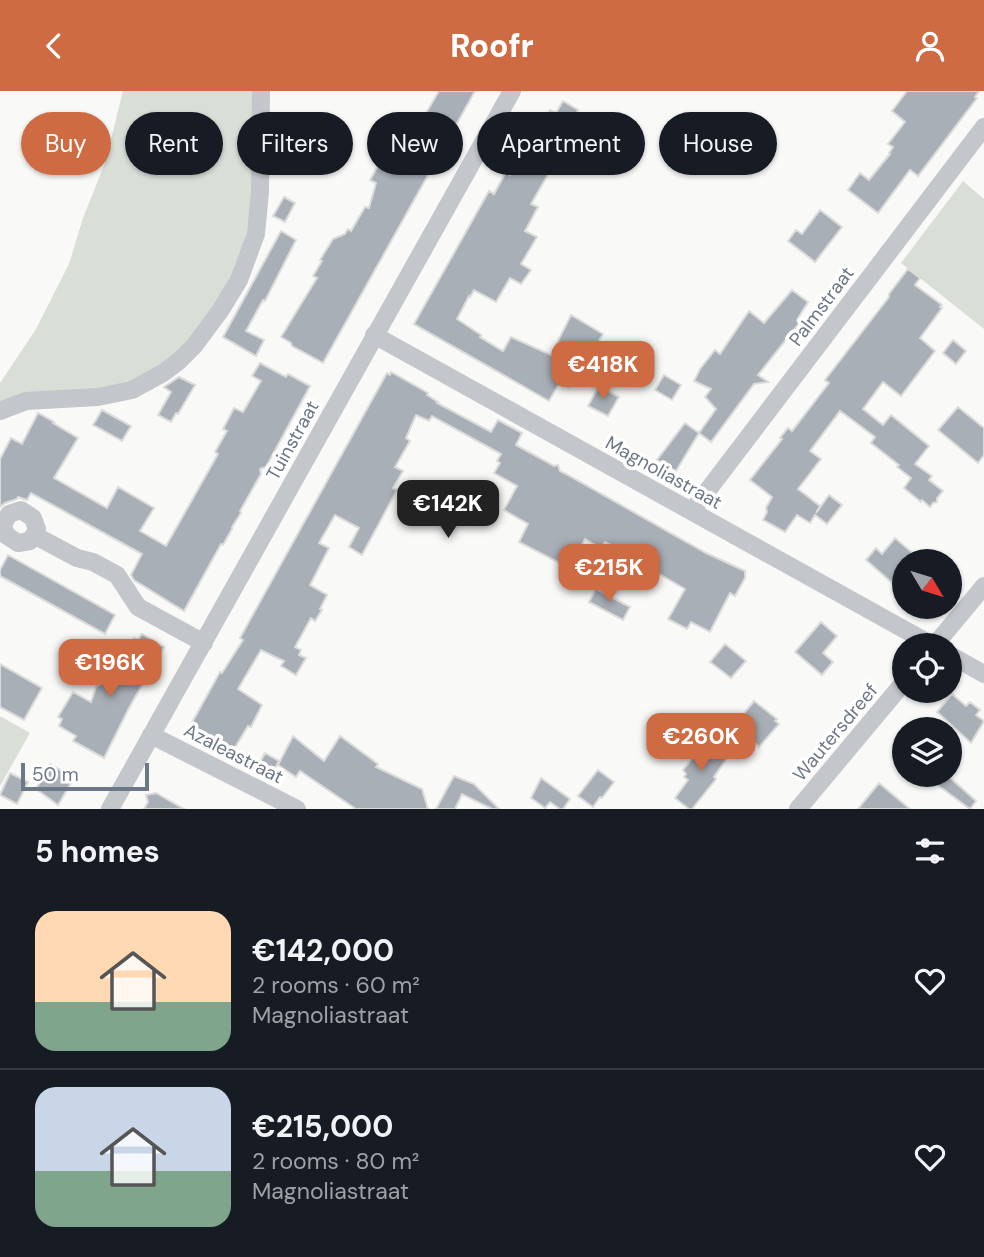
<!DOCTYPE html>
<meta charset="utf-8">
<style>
:root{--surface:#171b24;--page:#20242c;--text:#f1f3f6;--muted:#9ea1a6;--line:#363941;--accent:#cf6b42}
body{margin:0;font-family:"DM Sans",sans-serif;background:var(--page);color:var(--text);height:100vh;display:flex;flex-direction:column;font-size:26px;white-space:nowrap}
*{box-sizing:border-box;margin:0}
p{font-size:23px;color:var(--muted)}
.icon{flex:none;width:38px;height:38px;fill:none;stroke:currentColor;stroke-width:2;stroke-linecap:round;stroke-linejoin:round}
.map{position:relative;height:718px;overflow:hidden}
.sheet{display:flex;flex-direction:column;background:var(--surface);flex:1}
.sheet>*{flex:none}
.top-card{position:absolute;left:21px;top:21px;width:943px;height:63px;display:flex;gap:14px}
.needle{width:46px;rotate:128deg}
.buttons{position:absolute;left:892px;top:458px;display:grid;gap:14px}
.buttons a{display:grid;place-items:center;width:70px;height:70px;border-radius:50%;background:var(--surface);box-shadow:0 2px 5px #0004;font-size:35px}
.scale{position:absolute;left:21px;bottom:18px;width:128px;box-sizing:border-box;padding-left:7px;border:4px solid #6c7885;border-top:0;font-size:19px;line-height:24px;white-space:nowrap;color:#6c7885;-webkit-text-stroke:5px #fff;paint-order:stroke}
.price{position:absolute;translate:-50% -60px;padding:0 16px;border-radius:14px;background:var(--accent);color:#fff;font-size:23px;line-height:46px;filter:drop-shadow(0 2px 4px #0008)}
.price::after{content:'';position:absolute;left:50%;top:42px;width:21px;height:16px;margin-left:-10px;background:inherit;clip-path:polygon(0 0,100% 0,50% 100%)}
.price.on{background:#222;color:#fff}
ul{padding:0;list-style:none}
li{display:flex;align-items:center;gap:21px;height:175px;padding:0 35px}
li+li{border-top:2px solid var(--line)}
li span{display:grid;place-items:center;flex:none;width:196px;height:140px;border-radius:21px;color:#555}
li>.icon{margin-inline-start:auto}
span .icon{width:84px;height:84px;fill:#fffc;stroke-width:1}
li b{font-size:30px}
h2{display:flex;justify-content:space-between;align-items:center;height:84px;padding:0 35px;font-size:30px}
.tag{padding:0 24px;border-radius:32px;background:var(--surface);box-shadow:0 2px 5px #0004;font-size:24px;line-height:63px}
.tag.on{background:var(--accent);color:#fff}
header{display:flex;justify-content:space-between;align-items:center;height:91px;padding:0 35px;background:var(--accent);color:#fff;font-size:32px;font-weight:800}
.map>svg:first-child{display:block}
.green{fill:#d9ded7}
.building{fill:#a9afb6;stroke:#dbdbda;stroke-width:2}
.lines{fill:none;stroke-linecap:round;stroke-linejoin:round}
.minor{stroke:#c3c6ca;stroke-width:18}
.labels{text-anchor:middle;stroke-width:7;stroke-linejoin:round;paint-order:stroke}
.street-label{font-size:19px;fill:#6c7885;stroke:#fff}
</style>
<header><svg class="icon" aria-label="back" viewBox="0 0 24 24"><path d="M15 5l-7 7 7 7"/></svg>Roofr<svg class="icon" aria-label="person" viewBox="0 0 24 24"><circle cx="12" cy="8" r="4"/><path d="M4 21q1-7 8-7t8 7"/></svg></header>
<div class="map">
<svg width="984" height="718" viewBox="0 0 984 718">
<rect width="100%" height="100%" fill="#f9f9f8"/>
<!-- green -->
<path class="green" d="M 123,0 L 252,0 L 254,107 L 249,139 L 227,197 L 208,226 L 171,268 L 128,293 L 0,314 L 0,292 L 36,238 L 69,173 L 83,127 L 105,72 Z
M 963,90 L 984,108 L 984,238 L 901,172 Z
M 0,625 L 30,642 L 0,695 Z"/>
<!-- building -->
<path class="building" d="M 439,0 L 475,0 L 323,272 L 299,259 L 292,255 L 291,252 L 281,246 L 317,187 L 313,185 L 322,170 L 320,169 L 333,148 L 345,143 L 348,138 L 351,140 L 365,116 L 369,117 L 376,92 L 370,89 L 379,73 L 386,77 L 401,53 L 408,40 L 401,35 L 404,29 L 409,22 L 422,29 Z
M 907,0 L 979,0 L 975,6 L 977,7 L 918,85 L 910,79 L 878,122 L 848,99 L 860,82 L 869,89 L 890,63 L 889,62 L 893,56 L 888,53 L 905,31 L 892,20 Z
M 563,10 L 578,19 L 572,31 L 574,32 L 556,65 L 558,66 L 531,113 L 538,116 L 525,140 L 537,146 L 521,173 L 531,179 L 521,193 L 510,187 L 496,211 L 474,199 L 470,206 L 469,205 L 457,228 L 481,244 L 480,246 L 503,260 L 511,246 L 551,264 L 571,224 L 603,243 L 593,260 L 605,267 L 589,292 L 576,285 L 569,296 L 560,291 L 549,310 L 414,233 L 489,100 L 494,103 L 506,81 L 510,84 L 522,61 L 518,58 L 529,39 L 537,43 L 550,19 L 556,22 Z
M 284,106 L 295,112 L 285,131 L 273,125 Z
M 820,119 L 842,136 L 815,171 L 788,150 L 796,139 L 802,143 Z
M 281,140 L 296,149 L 265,210 L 263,209 L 246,240 L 264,249 L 256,265 L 223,246 Z
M 908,178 L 920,187 L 915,194 L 942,214 L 940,216 L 942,217 L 920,247 L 935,260 L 901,305 L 883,291 L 863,318 L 883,334 L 891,324 L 929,355 L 915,373 L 932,385 L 929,389 L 943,400 L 937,407 L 937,411 L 933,412 L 930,416 L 922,409 L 921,411 L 904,397 L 911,387 L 897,376 L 899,374 L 871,352 L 875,346 L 840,320 L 810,360 L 821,368 L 798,398 L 820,415 L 816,422 L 829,404 L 842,414 L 827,433 L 815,424 L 810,432 L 797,424 L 785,441 L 763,429 L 767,421 L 766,417 L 772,406 L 750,389 L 782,348 L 780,347 L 788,337 L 792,340 L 829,292 L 825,289 L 889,206 L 889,203 Z
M 792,199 L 808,211 L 797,229 L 800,231 L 758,284 L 768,291 L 754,293 L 711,351 L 699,342 L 716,318 L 705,306 L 711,298 L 694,290 L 700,278 L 715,259 L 720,263 L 749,220 L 764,232 Z
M 953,249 L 966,260 L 956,273 L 943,262 Z
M 260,272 L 286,286 L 288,283 L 310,295 L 266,376 L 260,378 L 261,383 L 240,420 L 241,422 L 232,436 L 232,438 L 223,454 L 221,453 L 184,520 L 134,489 L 131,484 L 142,463 L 31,402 L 27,409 L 18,406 L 17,408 L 5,412 L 0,416 L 0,368 L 11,347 L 22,353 L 38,322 L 54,331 L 53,332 L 78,347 L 54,387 L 107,417 L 118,396 L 154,417 L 140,440 L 166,455 L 218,363 L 215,361 L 227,340 L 223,338 L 234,317 L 243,321 L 261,290 L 252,285 Z
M 391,281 L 428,302 L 427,304 L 438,311 L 437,312 L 491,341 L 498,329 L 522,342 L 516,354 L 554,375 L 558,374 L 560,380 L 566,383 L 706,462 L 745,480 L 745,487 L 735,505 L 730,502 L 710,541 L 691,531 L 687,538 L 668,528 L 685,498 L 659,483 L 658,485 L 626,466 L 628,462 L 605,451 L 601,457 L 585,448 L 569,477 L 519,451 L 528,433 L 504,419 L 517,395 L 494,382 L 500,372 L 497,370 L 501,363 L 432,325 L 429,330 L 416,324 L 406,347 L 410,350 L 395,376 L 403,380 L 393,397 L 397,399 L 362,464 L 349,456 L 359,437 L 335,424 L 319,452 L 329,457 L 310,494 L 327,504 L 320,518 L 322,519 L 315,530 L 311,527 L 295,556 L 301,559 L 299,564 L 306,567 L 296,584 L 281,575 L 284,570 L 261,559 L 238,598 L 262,614 L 251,636 L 248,635 L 234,658 L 211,645 L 209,649 L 189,637 L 220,581 L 222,582 L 243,549 L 240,547 L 387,282 L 390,284 Z
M 664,284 L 681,294 L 672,309 L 655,299 Z
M 179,286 L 195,294 L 178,323 L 176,322 L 171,331 L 158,324 L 171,301 L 164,296 Z
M 599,295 L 619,306 L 608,325 L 588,315 Z
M 958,316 L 984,337 L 984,364 L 978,372 L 938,339 Z
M 102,319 L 131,335 L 122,350 L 93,334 Z
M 685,332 L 699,342 L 676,380 L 657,369 Z
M 895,447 L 923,471 L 905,471 L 905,489 L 898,497 L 866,469 L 876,457 L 882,463 Z
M 8,464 L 115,524 L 105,543 L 0,485 L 0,479 Z
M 596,498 L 630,516 L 623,529 L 589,511 Z
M 821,531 L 837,545 L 823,562 L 833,571 L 822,584 L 795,561 Z
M 142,543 L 164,556 L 129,617 L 104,667 L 73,650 L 76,645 L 59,635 L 62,628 L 58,626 L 73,601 L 91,611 L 96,596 L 101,593 L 110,592 L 134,547 L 138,549 Z
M 725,553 L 746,570 L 731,587 L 710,571 Z
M 0,573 L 42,597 L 24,629 L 0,616 Z
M 952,603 L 966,615 L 970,611 L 980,619 L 976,624 L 984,630 L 971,652 L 937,621 Z
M 754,610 L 777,628 L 775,630 L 779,633 L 759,656 L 756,653 L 754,655 L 732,637 Z
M 293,645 L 324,670 L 340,645 L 378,673 L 376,676 L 422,698 L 428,718 L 356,718 L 300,680 L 296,686 L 278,674 Z
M 709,648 L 721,658 L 719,661 L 727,667 L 714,686 L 716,688 L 692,718 L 689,718 L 675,707 L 688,689 L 684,686 L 686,683 L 683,679 L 697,662 L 699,653 Z
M 265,662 L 279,670 L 269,688 L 255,681 Z
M 50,673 L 74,687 L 58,714 L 36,698 Z
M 598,679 L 614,691 L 602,707 L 600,706 L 593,716 L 578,705 Z
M 10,682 L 28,691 L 17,713 L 0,704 Z
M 924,684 L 947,684 L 976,710 L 970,718 Z
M 454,685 L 474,693 L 499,718 L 492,718 L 462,703 L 455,718 L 436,718 Z
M 541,687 L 570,708 L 563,718 L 560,718 L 550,711 L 545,717 L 531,707 Z
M 879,692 L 910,718 L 858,718 Z
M 156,702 L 184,718 L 144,718 L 148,711 L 146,704 Z"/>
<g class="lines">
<!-- minor -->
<path class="minor" d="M 374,244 L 934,555
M 0,320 L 26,310 L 98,306 L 132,299 L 163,282 L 179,270 L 194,255 L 220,220 L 239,189 L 256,143 L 260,101 L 261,0
M 692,420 L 984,36
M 34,444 L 30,450 L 18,452 L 6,444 L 3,434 L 9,423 L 21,419 L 33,427 L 37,438 L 34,444 L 77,467 L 93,471 L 117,484 L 138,516 L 204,552
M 934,555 L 984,495
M 950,564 L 984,583
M 151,644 L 297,718
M 110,718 L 512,0
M 798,718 L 905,590"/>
</g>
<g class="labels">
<!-- street labels -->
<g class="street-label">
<text transform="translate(821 215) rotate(-53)" y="7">Palmstraat</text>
<text transform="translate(292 349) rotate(-61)" y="7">Tuinstraat</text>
<text transform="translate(664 381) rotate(29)" y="7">Magnoliastraat</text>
<text transform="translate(835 641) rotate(-50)" y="7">Wautersdreef</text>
<text transform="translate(234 662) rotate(27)" y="7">Azaleastraat</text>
</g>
</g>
</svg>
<div class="buttons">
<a><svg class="needle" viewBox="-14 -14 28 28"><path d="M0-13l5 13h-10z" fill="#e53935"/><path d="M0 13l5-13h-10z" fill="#9ea1a6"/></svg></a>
<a><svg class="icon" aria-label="locate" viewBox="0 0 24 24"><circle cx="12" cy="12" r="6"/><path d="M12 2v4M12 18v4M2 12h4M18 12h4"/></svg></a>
<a><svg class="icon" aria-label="layers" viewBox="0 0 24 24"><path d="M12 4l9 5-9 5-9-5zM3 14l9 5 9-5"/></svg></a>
</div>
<div class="scale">50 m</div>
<b class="price" style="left:603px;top:310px">€418K</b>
<b class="price on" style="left:448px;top:449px">€142K</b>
<b class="price" style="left:609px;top:513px">€215K</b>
<b class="price" style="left:110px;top:608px">€196K</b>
<b class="price" style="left:701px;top:682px">€260K</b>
<div class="top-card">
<a class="tag on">Buy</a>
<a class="tag">Rent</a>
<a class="tag">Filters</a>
<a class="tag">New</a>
<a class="tag">Apartment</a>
<a class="tag">House</a>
</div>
</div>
<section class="sheet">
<h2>5 homes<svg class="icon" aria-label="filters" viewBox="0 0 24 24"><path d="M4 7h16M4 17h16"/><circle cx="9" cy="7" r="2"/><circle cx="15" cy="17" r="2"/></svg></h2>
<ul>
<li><span style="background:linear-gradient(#ffd9b3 65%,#7fa58c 0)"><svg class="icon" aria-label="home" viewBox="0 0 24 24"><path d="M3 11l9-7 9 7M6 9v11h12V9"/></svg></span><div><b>€142,000</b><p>2 rooms · 60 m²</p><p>Magnoliastraat</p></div><svg class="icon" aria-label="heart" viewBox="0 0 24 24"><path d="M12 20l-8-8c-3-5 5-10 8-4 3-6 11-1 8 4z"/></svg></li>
<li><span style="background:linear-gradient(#c9d6e8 60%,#7fa58c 0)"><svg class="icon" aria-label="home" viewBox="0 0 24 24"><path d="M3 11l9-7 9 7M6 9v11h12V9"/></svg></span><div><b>€215,000</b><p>2 rooms · 80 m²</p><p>Magnoliastraat</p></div><svg class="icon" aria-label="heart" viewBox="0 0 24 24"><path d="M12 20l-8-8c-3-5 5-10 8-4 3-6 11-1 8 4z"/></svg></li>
</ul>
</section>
